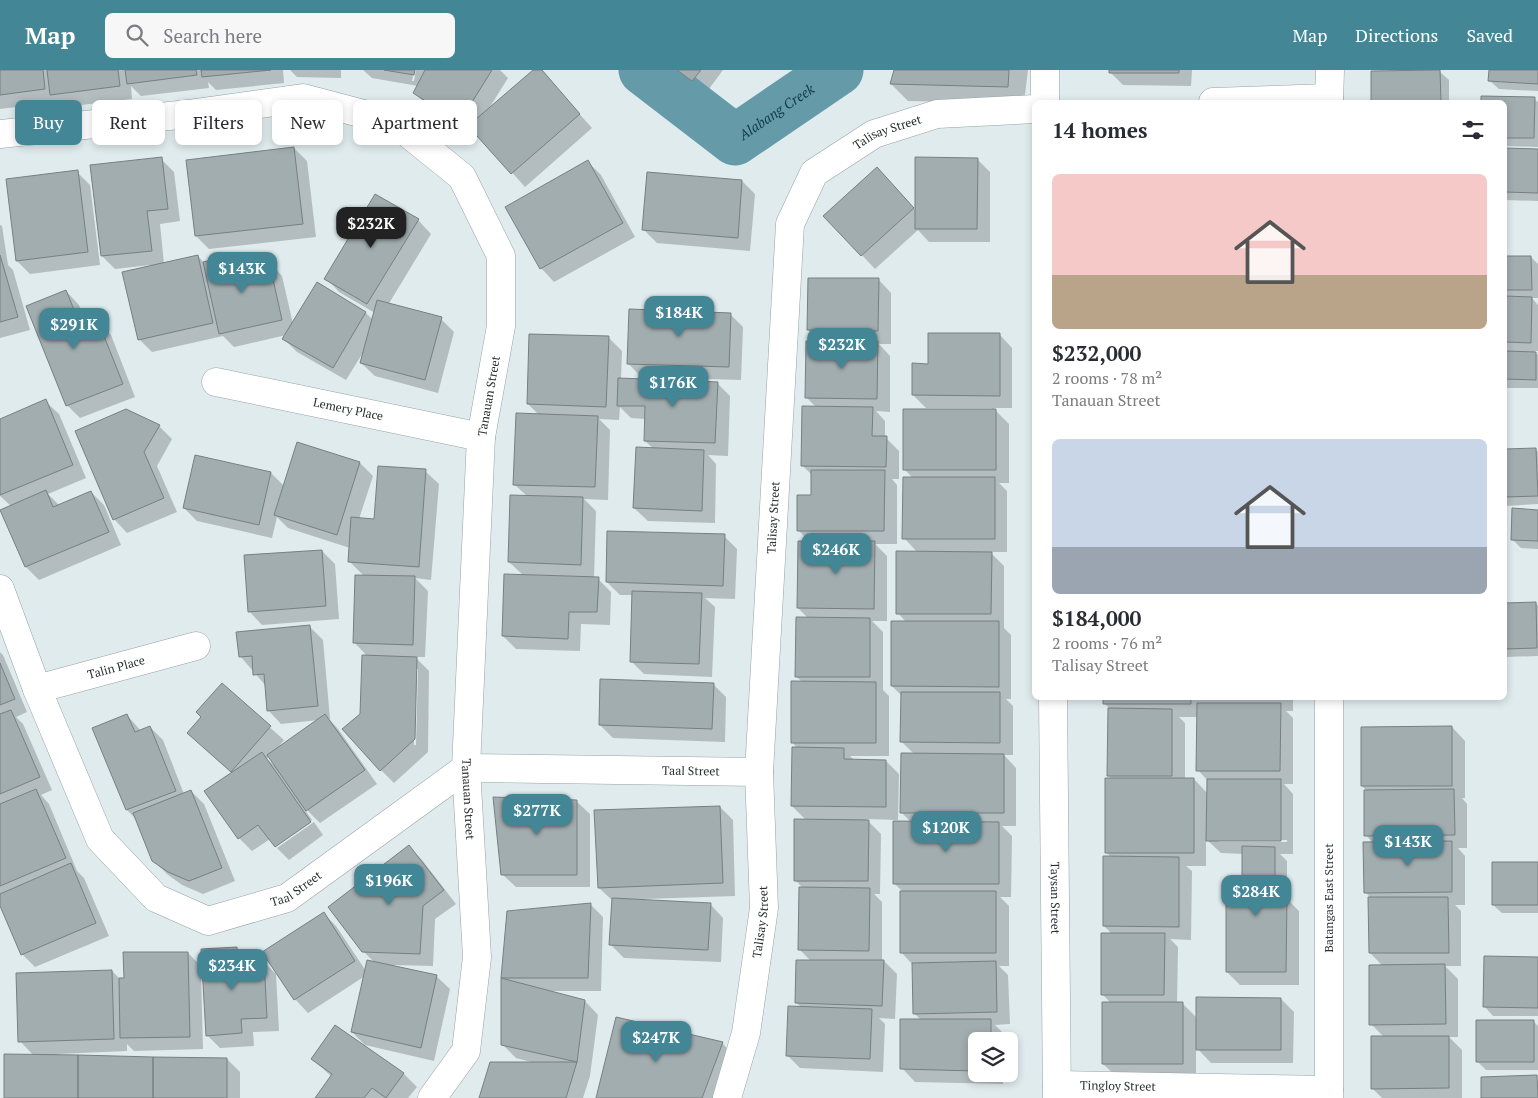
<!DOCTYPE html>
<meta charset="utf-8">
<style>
:root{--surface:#fff;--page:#f7f7f7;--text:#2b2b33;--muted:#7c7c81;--accent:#438696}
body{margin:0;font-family:"PT Serif",serif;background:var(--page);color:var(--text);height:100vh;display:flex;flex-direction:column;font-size:19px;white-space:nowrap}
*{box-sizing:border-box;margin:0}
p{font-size:16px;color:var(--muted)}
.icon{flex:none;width:28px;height:28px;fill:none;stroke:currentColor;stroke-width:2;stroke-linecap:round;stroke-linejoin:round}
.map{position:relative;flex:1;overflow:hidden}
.panel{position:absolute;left:1032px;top:30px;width:475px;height:600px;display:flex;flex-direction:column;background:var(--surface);border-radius:8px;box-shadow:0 2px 8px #0003}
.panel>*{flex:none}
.top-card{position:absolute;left:15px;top:30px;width:475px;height:45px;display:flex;gap:10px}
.buttons{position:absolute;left:968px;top:962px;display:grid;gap:10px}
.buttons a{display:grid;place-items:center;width:50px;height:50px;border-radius:8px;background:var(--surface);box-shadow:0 2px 8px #0003;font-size:25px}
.price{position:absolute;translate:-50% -42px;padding:0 11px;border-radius:10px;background:var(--accent);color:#fff;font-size:16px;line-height:32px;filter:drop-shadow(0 1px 2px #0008)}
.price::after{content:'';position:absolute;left:50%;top:30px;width:15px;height:11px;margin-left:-8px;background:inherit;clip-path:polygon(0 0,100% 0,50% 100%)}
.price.active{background:#222;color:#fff}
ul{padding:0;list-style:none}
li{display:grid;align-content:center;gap:10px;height:265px;padding:0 20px}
li span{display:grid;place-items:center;height:155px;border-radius:8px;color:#555}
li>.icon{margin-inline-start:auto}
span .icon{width:90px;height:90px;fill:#fffc;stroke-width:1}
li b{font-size:21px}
h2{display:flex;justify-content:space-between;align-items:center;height:60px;padding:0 20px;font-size:21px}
.tag{padding:0 18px;border-radius:8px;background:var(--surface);box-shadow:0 2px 8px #0003;font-size:18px;line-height:45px}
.tag.active{background:var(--accent);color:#fff}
header{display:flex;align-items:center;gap:30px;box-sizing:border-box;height:70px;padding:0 25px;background:var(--accent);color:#fff}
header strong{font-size:24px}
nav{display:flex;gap:28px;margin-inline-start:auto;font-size:18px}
.search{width:350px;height:45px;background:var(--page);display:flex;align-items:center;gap:12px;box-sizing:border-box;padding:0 18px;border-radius:8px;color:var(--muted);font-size:19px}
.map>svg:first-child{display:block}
.shadow{fill:#0003;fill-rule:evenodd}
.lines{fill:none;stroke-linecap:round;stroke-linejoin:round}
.river{stroke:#659aa8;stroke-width:51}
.building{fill:#a2adb0;stroke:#768083}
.street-casing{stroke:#98a2a5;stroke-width:29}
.secondary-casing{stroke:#98a2a5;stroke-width:29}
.street{stroke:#fff;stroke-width:28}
.secondary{stroke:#fff;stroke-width:28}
.labels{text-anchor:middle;stroke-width:4;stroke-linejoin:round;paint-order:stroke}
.street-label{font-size:12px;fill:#2c3032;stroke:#fff}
.water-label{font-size:14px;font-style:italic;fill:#093d48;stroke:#fff}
</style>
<header>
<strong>Map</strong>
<div class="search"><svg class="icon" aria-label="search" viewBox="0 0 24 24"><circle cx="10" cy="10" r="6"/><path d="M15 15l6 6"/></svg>Search here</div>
<nav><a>Map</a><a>Directions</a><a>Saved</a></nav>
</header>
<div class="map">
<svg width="1538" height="1028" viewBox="0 0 1538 1028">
<rect width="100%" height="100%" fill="#e0ebee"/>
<!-- shadow -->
<path class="shadow" d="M 0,0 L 283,0 L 284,13 L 216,20 L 208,12 L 209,18 L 141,26 L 131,16 L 132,29 L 64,37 L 59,32 L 0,39 Z
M 290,0 L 341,0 L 341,8 L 297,7 Z
M 363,0 L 414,0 L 412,11 L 414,11 L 416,0 L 500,0 L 508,8 L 488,40 L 534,0 L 540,0 L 592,58 L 525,117 L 475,61 L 472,65 L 428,36 L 415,23 L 418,16 L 372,8 Z
M 674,0 L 723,0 L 706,23 Z
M 895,0 L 1028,0 L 1024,33 L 908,31 L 891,14 Z
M 1110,0 L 1192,0 L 1191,16 L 1123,15 L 1110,2 Z
M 1490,0 L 1538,0 L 1538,21 L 1499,19 L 1490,11 Z
M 1372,2 L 1440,2 L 1449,10 L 1449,32 L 1372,32 Z
M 1482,27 L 1534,29 L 1538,32 L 1538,77 L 1505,76 L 1505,32 L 1482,32 Z
M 294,78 L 307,91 L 316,167 L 209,179 L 196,166 L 187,91 Z
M 1505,79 L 1538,80 L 1538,131 L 1505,130 Z
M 161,89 L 174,102 L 180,151 L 160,154 L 164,194 L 198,186 L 204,193 L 237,185 L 248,197 L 269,192 L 282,206 L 293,254 L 317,214 L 366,243 L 373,250 L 375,243 L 339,222 L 326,208 L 418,150 L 431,164 L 388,235 L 441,249 L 454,262 L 438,323 L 375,306 L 361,293 L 364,281 L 346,310 L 297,282 L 284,269 L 286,265 L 234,277 L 223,266 L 152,282 L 139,269 L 150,195 L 115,199 L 102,186 Z
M 977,89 L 990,102 L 990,172 L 929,172 L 918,160 L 875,199 L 825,146 L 890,112 L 916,141 Z
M 588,92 L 601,105 L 635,167 L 554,212 L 541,198 Z
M 77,102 L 90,115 L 100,195 L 30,204 L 17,191 Z
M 742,111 L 755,124 L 750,181 L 657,173 L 644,160 Z
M 0,155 L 2,156 L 8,195 L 13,200 L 30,260 L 0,268 Z
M 1505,187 L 1531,187 L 1538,194 L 1538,228 L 1532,228 L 1538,235 L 1538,281 L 1534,281 L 1538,285 L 1538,318 L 1505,318 Z
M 878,209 L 891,223 L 891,274 L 879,274 L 890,286 L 890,342 L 876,341 L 885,351 L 885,367 L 899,381 L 899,409 L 892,409 L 897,415 L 897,474 L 875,474 L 887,486 L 887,551 L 872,551 L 883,562 L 883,620 L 889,626 L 889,686 L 850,686 L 855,691 L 886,691 L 899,704 L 898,750 L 866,749 L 881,764 L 880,824 L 874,824 L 882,832 L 882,891 L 884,891 L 897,904 L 895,949 L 879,948 L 885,954 L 883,1002 L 800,998 L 787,985 L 802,938 L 796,932 L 811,891 L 800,880 L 803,818 L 795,810 L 807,751 L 792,736 L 798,679 L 792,672 L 803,613 L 796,606 L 809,549 L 798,538 L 810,472 L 798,460 L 813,426 L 813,406 L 803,396 L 816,337 L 807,328 L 821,272 L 808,260 Z
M 66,221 L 79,235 L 88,256 L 98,252 L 111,265 L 135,327 L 80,348 L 67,335 Z
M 730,244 L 743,257 L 741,310 L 641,307 L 628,293 Z
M 999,264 L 1012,278 L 1012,338 L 993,338 L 1009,354 L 1009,413 L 999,413 L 1007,421 L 1007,482 L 990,482 L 1004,496 L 1004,558 L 1011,565 L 1011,629 L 1006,629 L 1013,636 L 1013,685 L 1004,685 L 1016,698 L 1016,756 L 1002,756 L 1012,766 L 1011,827 L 1000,827 L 1009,836 L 1009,896 L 999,896 L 1008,905 L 1010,954 L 995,955 L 1004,964 L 1003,971 L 976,971 L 976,1004 L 1003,1004 L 1003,1014 L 915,1012 L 902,998 L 921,950 L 915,944 L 913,895 L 901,882 L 903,822 L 894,813 L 912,753 L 902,743 L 914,684 L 902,672 L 902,626 L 892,616 L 906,552 L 898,543 L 918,483 L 904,468 L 913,408 L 904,399 L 992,341 L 992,338 L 926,338 L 913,325 L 929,295 Z
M 609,268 L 622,281 L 621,309 L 717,313 L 730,326 L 728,386 L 708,385 L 716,394 L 715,453 L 648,451 L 634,438 L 654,379 L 645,371 L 646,349 L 631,348 L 620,337 L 619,350 L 599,349 L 610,360 L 608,430 L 584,429 L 596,441 L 594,509 L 598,509 L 611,522 L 610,555 L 581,554 L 580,581 L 516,579 L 503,566 L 524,506 L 509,492 L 527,426 L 514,414 L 539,345 L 528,334 Z
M 45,331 L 59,344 L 86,408 L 48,424 L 60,436 L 91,422 L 104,435 L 121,475 L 39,510 L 26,497 L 2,440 L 11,436 L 0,426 L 0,350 Z
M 159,356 L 172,369 L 157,396 L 177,442 L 127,463 L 114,449 L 76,362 Z
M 298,374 L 360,393 L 373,406 L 359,449 L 375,451 L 425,401 L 439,414 L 431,510 L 415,508 L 428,521 L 425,587 L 415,587 L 429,601 L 428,682 L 394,713 L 381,700 L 361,644 L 368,587 L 354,572 L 364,506 L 349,491 L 350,478 L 288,458 L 277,447 L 272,468 L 197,451 L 184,438 L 271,403 L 284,416 ZM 415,599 L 418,599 L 416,675 L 414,675 Z
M 1536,379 L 1538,382 L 1538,434 L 1505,436 L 1505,381 Z
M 1538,441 L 1538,479 L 1521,478 L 1512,469 Z
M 724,466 L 737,479 L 735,529 L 705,528 L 715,537 L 712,607 L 644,604 L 631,591 L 633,525 L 620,525 L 607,512 Z
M 322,481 L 335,494 L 339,549 L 262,555 L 249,541 Z
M 1536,533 L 1538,536 L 1538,586 L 1505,587 L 1505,534 Z
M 310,557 L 323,570 L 330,649 L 329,649 L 338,659 L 377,714 L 320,753 L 306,739 L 305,740 L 312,750 L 276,775 L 276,777 L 270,769 L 252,781 L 239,768 L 233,703 L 202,676 L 203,647 L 222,615 L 284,670 L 277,679 L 319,650 L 281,654 L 268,640 L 266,616 L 240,586 ZM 269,686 L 277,696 L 276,697 L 267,689 Z
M 0,582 L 3,585 L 27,642 L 16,647 L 23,654 L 52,720 L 41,725 L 49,734 L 77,801 L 84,808 L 109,866 L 35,897 L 22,884 L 0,833 Z
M 713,614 L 726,627 L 725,672 L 613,668 L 600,655 Z
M 1104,628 L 1293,628 L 1293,641 L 1286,641 L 1293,648 L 1293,714 L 1284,714 L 1293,724 L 1293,784 L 1280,784 L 1287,791 L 1287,829 L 1299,841 L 1299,915 L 1240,915 L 1227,902 L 1244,814 L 1244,784 L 1221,783 L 1206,769 L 1206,796 L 1186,796 L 1192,801 L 1191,870 L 1170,869 L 1178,877 L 1177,933 L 1182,933 L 1198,949 L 1281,929 L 1294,942 L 1293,993 L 1211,993 L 1196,977 L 1196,1007 L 1117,1007 L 1103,994 L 1111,933 L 1102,924 L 1112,864 L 1104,856 L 1112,788 L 1106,782 L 1112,709 L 1108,706 L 1109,638 L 1104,633 ZM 1179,647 L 1198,647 L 1198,700 L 1208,711 L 1208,724 L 1194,709 L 1185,709 L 1185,653 ZM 1219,770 L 1287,770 L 1287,772 L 1219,772 Z
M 127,645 L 141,661 L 150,657 L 163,670 L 184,724 L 191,721 L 204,734 L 235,811 L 203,824 L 182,815 L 167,804 L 153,790 L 137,750 L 127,740 Z
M 1452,657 L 1465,671 L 1465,728 L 1462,728 L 1467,734 L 1467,778 L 1458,778 L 1465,786 L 1465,835 L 1455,835 L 1461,841 L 1461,896 L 1445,896 L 1458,909 L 1458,967 L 1449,967 L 1462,980 L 1462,1028 L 1382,1028 L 1372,1018 L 1384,967 L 1371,954 L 1383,896 L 1370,883 L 1370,827 L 1365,822 L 1373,773 L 1366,765 L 1367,721 L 1362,716 Z
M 576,731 L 590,744 L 590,817 L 516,817 L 502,804 Z
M 720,737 L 733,750 L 735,826 L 644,829 L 644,831 L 710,834 L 723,848 L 721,892 L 624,888 L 610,874 L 613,831 L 599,818 Z
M 314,752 L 323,765 L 289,790 L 277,778 Z
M 409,777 L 422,790 L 456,834 L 435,849 L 433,896 L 392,895 L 392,896 L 436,906 L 450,919 L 434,991 L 365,975 L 352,962 L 365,906 L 308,943 L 295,929 L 264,882 L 323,843 L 336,856 L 366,901 L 374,892 L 363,881 Z
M 1538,793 L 1538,843 L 1502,843 L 1493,835 Z
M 590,834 L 603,847 L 601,921 L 547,921 L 585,931 L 598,945 L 590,1006 L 583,1028 L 481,1028 L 535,993 L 516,988 L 502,974 L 502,908 L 508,842 Z
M 236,878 L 250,892 L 263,891 L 276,904 L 279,961 L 253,962 L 254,976 L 220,978 L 207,965 L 203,902 L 201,902 L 203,979 L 134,981 L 127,974 L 127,981 L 57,984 L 57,986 L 227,989 L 240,1002 L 240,1028 L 5,1028 L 34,986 L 20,971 L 112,901 L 120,909 L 125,909 L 188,883 L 203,898 Z
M 1538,888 L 1538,946 L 1493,946 L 1485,937 Z
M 1533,951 L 1538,956 L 1538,1000 L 1486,1000 L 1477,991 Z
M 335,957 L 404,1004 L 417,1017 L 408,1028 L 317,1028 L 331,1006 L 312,989 Z
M 722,973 L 735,986 L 720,1028 L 598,1028 Z"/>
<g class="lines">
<!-- river -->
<path class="river" id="s1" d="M 644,0 L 735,70 L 838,0"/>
</g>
<!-- building -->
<path class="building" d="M 0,0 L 43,0 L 45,19 L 0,25 Z
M 47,0 L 118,0 L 120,16 L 50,25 Z
M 125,0 L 196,0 L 197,5 L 127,14 Z
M 201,0 L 271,0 L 202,7 Z
M 384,0 L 415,0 L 414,5 Z
M 425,0 L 492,0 L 459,53 L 413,23 Z
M 533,0 L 542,0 L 580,44 L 511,104 L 468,56 Z
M 677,0 L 701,0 L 692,11 Z
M 894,0 L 1009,0 L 1008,17 L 890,14 Z
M 1109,0 L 1179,0 L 1179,3 L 1109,3 Z
M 1440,0 L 1441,32 L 1371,32 L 1371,1 Z
M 1489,0 L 1538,0 L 1538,14 L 1488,11 Z
M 1481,26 L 1535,27 L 1534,68 L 1505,68 L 1505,32 L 1481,32 Z
M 294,77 L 303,154 L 195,166 L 186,90 Z
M 1505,78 L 1538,79 L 1538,123 L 1505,122 Z
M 162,87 L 168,139 L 147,141 L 152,181 L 101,186 L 90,95 Z
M 915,87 L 978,88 L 977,159 L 915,159 Z
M 588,90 L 623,153 L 540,199 L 505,137 Z
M 877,97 L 914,138 L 861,186 L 823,146 Z
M 78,100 L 88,182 L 16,191 L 6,109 Z
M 647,102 L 742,110 L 738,168 L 642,160 Z
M 375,124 L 419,149 L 367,234 L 324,209 Z
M 237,184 L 240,197 L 269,191 L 282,250 L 219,264 L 203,192 Z
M 0,185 L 18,247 L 0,252 Z
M 198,185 L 213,253 L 138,270 L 122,202 Z
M 1505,186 L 1531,186 L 1532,220 L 1505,220 Z
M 808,208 L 879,208 L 878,261 L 807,260 Z
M 317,212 L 366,242 L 333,298 L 282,269 Z
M 66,220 L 81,257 L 98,251 L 123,314 L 66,336 L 26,236 Z
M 1505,226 L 1532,227 L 1531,273 L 1505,272 Z
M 377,230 L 442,247 L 425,310 L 360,293 Z
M 629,239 L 731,243 L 729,297 L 627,294 Z
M 928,263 L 1000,263 L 1000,326 L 912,325 L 912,293 L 928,294 Z
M 529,264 L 609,266 L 606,337 L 527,334 Z
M 806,271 L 878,271 L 877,329 L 805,328 Z
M 1505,281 L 1536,282 L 1536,310 L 1505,309 Z
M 618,308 L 718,312 L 715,373 L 644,371 L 645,336 L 617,336 Z
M 46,329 L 73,395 L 0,425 L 0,349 Z
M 802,336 L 873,337 L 872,366 L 887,366 L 886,397 L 801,396 Z
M 126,339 L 160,355 L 144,382 L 164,428 L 113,450 L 75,361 Z
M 903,339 L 996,339 L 996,400 L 903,400 Z
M 516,343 L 598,346 L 595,417 L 513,415 Z
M 297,372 L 360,392 L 337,465 L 274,445 Z
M 636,377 L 704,380 L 702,441 L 633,438 Z
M 1536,378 L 1538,426 L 1505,427 L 1505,379 Z
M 195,385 L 271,402 L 259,455 L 183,438 Z
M 378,396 L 426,399 L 419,497 L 348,492 L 351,447 L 374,449 Z
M 811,400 L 885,400 L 884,461 L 797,461 L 797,425 L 811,425 Z
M 903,407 L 995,407 L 995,469 L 902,469 Z
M 46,420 L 53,437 L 91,421 L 109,462 L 25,497 L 0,440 Z
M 510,425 L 583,427 L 581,495 L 508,492 Z
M 1512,438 L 1538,440 L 1538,471 L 1511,470 Z
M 607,461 L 725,464 L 723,516 L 606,512 Z
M 798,471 L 875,471 L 874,539 L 797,538 Z
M 322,480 L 326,536 L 248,542 L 244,485 Z
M 896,481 L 992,482 L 991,544 L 896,544 Z
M 504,504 L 599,507 L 597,542 L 569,542 L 568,569 L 502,566 Z
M 355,505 L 415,506 L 413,575 L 353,573 Z
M 632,521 L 702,523 L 699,594 L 630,592 Z
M 1536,532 L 1537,578 L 1505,579 L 1505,533 Z
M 796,547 L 870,548 L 870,607 L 795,607 Z
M 891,551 L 999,551 L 999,617 L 891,616 Z
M 310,555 L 318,636 L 267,641 L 264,604 L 253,605 L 252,586 L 239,587 L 236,562 Z
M 362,585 L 417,587 L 415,669 L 380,701 L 342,659 L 360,644 Z
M 0,593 L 15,629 L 0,635 Z
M 600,609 L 714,613 L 712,659 L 599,655 Z
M 791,611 L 876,612 L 876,673 L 791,673 Z
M 222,613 L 271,656 L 231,702 L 187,663 L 201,647 L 196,642 Z
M 901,622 L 1000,622 L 1000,673 L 900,672 Z
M 1103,628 L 1191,628 L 1191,634 L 1103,634 Z
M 1197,633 L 1281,633 L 1280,701 L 1196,701 Z
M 1108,638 L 1172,639 L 1172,706 L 1107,706 Z
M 11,640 L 40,707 L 0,724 L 0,644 Z
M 127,644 L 135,662 L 150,656 L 176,721 L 126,740 L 92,658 Z
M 325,644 L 365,700 L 306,741 L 267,685 Z
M 1452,656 L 1452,716 L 1361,716 L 1361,657 Z
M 792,677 L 844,678 L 844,689 L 886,690 L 886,737 L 791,736 Z
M 262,682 L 311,752 L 275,777 L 258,755 L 238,769 L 204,721 Z
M 901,683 L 1004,684 L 1004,743 L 900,743 Z
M 1105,708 L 1194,708 L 1194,783 L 1105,783 Z
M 1207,709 L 1281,709 L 1281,771 L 1206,771 Z
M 36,719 L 66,788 L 0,816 L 0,734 Z
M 1454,719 L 1455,765 L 1364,766 L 1364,720 Z
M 191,720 L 222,798 L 189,811 L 168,802 L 152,791 L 133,743 Z
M 493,727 L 577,730 L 577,805 L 501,805 Z
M 720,736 L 723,813 L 598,818 L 594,740 Z
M 794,749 L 869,750 L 868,811 L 794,811 Z
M 893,751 L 999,752 L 999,814 L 893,814 Z
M 1452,771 L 1452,822 L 1364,823 L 1363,772 Z
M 409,775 L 444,820 L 423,836 L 420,884 L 362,882 L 328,837 Z
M 1242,776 L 1275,777 L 1275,827 L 1287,827 L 1286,902 L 1226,902 L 1226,812 L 1242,812 Z
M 1103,786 L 1179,787 L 1179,857 L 1103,856 Z
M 1492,792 L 1538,792 L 1538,835 L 1492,835 Z
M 71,793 L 96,853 L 21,885 L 0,836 L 0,824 Z
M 799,817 L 870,818 L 869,881 L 798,880 Z
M 900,821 L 996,821 L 996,883 L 900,883 Z
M 1368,827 L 1448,827 L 1449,883 L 1369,883 Z
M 612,828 L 711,833 L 708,880 L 609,875 Z
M 591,833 L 588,908 L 501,908 L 507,841 Z
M 324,842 L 355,891 L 294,930 L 262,882 Z
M 1101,863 L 1165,863 L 1164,925 L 1101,925 Z
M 237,877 L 238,891 L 264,890 L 267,948 L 241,949 L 242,963 L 206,966 L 201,879 Z
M 123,882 L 188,882 L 190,967 L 120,968 L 119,908 L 124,908 Z
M 1484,886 L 1538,887 L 1538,938 L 1483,937 Z
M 367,890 L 437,905 L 421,978 L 351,962 Z
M 796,890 L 884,890 L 882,936 L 795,933 Z
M 996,891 L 997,942 L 913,944 L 912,893 Z
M 1445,894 L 1446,954 L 1369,955 L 1369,895 Z
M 112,900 L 114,969 L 18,972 L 16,903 Z
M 501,908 L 585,930 L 577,992 L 501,975 Z
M 1196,927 L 1281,928 L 1281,980 L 1196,980 Z
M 1102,932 L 1183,932 L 1183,994 L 1102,994 Z
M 788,936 L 872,939 L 870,989 L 786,986 Z
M 616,947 L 723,972 L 702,1028 L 596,1028 Z
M 900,949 L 991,949 L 991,971 L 976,971 L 976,1001 L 900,999 Z
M 1476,950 L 1534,950 L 1534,992 L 1476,992 Z
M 335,955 L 404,1003 L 386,1028 L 372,1018 L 364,1028 L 315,1028 L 332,1004 L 311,989 Z
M 1371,966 L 1449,966 L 1449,1018 L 1371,1019 Z
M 4,984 L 78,985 L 78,1028 L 4,1028 Z
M 78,985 L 153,987 L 153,1028 L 78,1028 Z
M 153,987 L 227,988 L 227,1028 L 153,1028 Z
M 490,992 L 577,992 L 566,1028 L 479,1028 Z
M 1537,1005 L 1538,1028 L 1481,1028 L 1481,1007 Z"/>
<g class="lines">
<!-- street casing -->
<g class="street-casing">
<g id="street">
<path d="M 1213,32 L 1329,28"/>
<path d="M 1329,32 L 1330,0"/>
<path id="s2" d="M 0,64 L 188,44 L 303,28 L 394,52 L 462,107 L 501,186 L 501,256 L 481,367 L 466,698 L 477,887 L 466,981 L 432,1028"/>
<path id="s3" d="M 216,312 L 481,367"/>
<path id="s4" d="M 0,519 L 37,619 L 100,769 L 156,828 L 208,851 L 287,828 L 466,698 L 759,702"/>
<path id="s5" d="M 37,619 L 196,576"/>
<path id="s6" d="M 1057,1015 L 1329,1020"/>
<path id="s7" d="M 727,1028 L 746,963 L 764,838 L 759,702 L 790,154 L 814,103 L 874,64 L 937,44 L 1035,39"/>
<path d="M 1329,1028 L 1329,628"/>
</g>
</g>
<!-- secondary casing -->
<g class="secondary-casing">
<g id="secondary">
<path d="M 1045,0 L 1045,32"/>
<path id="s8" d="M 1053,628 L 1057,1028"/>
</g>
</g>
<!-- street -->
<use href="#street" class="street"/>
<!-- secondary -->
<use href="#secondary" class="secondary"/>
</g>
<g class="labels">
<!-- street labels -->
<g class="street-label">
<text dy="4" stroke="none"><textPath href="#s7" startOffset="1020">Talisay Street</textPath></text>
<text transform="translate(489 326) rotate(-80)" y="4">Tanauan Street</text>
<text dy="4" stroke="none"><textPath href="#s3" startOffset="135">Lemery Place</textPath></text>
<text dy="4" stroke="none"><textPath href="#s7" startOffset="585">Talisay Street</textPath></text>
<text dy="4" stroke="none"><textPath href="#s5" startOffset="82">Talin Place</textPath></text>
<text dy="4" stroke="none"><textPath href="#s4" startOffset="936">Taal Street</textPath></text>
<text dy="4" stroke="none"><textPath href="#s2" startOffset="1120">Tanauan Street</textPath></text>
<text dy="4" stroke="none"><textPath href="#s4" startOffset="502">Taal Street</textPath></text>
<text dy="4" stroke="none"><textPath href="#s8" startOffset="200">Taysan Street</textPath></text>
<text transform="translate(1329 828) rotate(-90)" y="4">Batangas East Street</text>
<text dy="4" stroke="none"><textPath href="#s7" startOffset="180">Talisay Street</textPath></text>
<text dy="4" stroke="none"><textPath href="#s6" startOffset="61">Tingloy Street</textPath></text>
</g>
<!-- water labels -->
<g class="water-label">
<text dy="5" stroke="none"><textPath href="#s1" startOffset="165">Alabang Creek</textPath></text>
</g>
</g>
</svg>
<div class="buttons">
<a><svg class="icon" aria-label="layers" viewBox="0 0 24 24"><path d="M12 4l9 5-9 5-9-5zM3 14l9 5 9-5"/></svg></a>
</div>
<b class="price active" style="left:371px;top:179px">$232K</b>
<b class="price" style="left:242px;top:224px">$143K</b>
<b class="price" style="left:679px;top:268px">$184K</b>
<b class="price" style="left:74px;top:280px">$291K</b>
<b class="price" style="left:842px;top:300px">$232K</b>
<b class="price" style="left:673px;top:338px">$176K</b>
<b class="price" style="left:836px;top:505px">$246K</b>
<b class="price" style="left:537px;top:766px">$277K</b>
<b class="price" style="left:946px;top:783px">$120K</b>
<b class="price" style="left:1408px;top:797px">$143K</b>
<b class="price" style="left:389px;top:836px">$196K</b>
<b class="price" style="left:1256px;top:847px">$284K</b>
<b class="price" style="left:232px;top:921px">$234K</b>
<b class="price" style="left:656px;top:993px">$247K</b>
<div class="top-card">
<a class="tag active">Buy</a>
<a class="tag">Rent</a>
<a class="tag">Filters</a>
<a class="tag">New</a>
<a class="tag">Apartment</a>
</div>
<section class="panel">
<h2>14 homes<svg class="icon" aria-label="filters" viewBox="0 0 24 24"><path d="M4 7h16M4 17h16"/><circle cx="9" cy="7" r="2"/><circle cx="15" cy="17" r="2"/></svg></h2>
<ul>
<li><span style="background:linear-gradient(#f6c9c9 65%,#b9a48a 0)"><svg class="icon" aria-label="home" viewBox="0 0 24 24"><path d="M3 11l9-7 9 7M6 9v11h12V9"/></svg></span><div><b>$232,000</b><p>2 rooms · 78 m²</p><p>Tanauan Street</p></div></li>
<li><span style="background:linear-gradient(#c9d6e8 70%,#9aa5b1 0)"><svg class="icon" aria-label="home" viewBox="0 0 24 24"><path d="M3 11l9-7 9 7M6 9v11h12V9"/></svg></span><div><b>$184,000</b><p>2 rooms · 76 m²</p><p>Talisay Street</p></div></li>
</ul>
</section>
</div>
